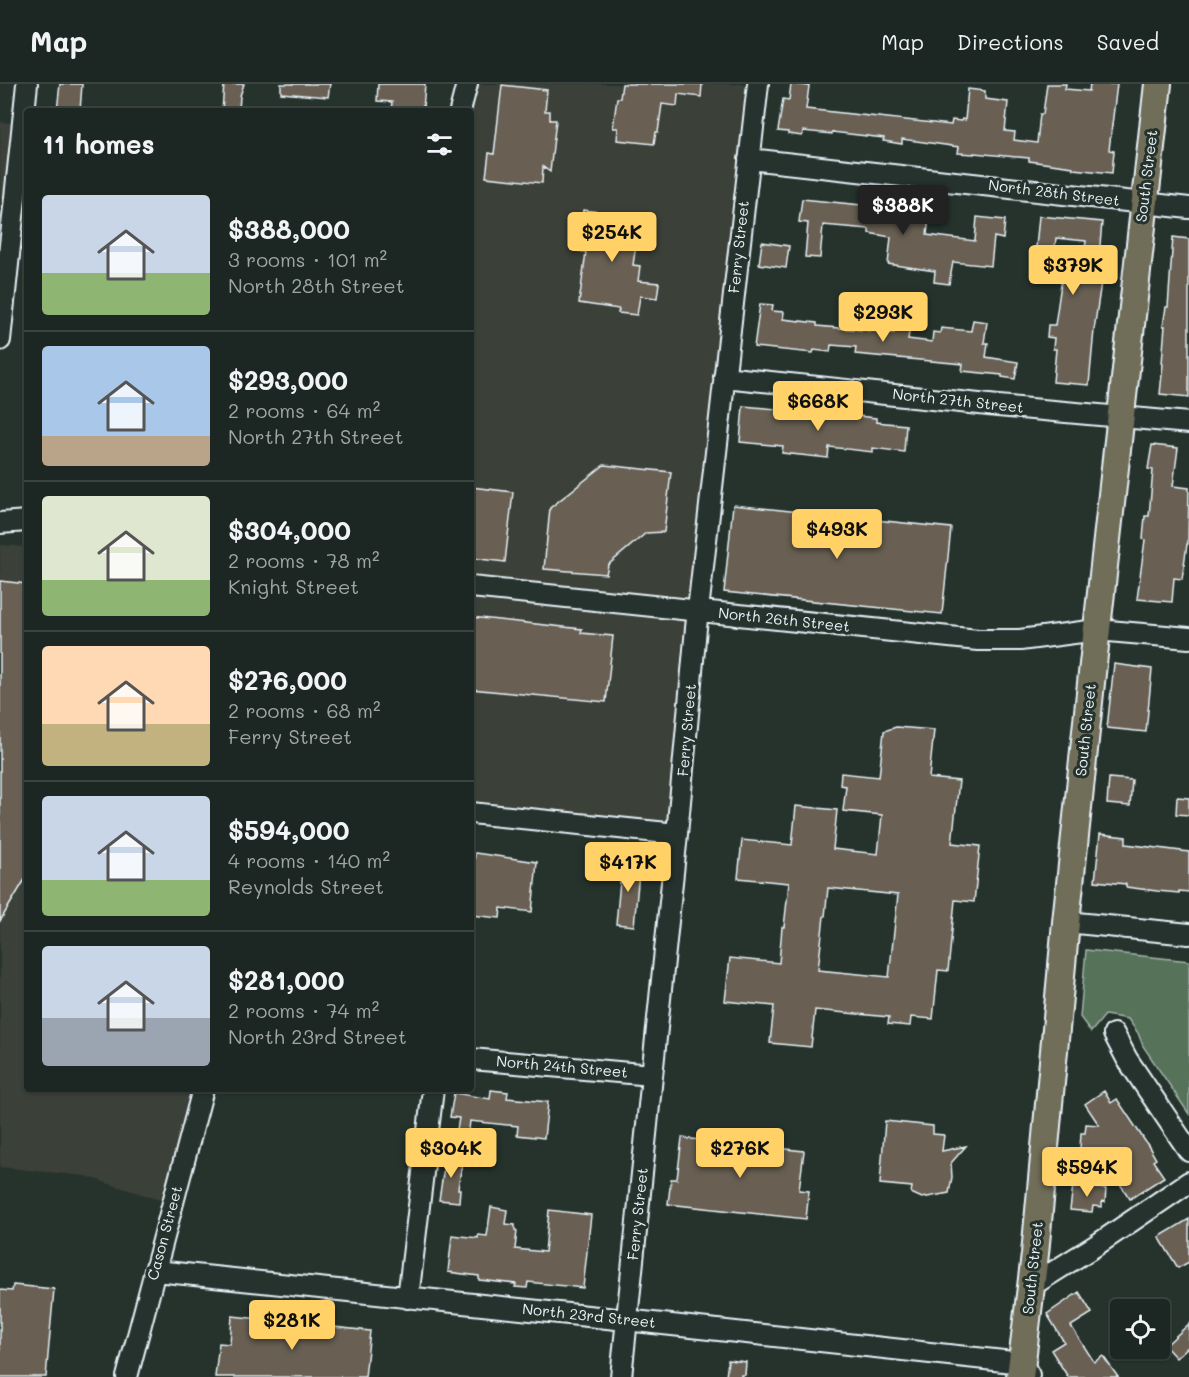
<!DOCTYPE html>
<meta charset="utf-8">
<style>
:root{--surface:#1c2622;--page:#29322f;--text:#f1f3f6;--muted:#a0a5a5;--line:#3a4340;--accent:#ffd166}
body{margin:0;font-family:Mali,sans-serif;background:var(--page);color:var(--text);height:100vh;display:flex;flex-direction:column;font-size:22px;white-space:nowrap}
*{box-sizing:border-box;margin:0}
p{font-size:20px;color:var(--muted)}
.icon{flex:none;width:33px;height:33px;fill:none;stroke:currentColor;stroke-width:2;stroke-linecap:round;stroke-linejoin:round}
.map{position:relative;flex:1;overflow:hidden}
.details{position:absolute;left:24px;top:24px;width:450px;height:984px;display:flex;flex-direction:column;background:var(--surface);border-radius:6px;box-shadow:0 2px 4px #0004,0 0 0 2px var(--line)}
.details>*{flex:none}
.buttons{position:absolute;left:1110px;top:1215px;display:grid;gap:12px}
.buttons a{display:grid;place-items:center;width:60px;height:60px;border-radius:6px;background:var(--surface);box-shadow:0 2px 4px #0004,0 0 0 2px var(--line);font-size:30px}
.price{position:absolute;translate:-50% -51px;padding:0 14px;border-radius:6px;background:var(--accent);color:#111;font-size:20px;line-height:39px;filter:drop-shadow(0 2px 3px #0008)}
.price::after{content:'';position:absolute;left:50%;top:36px;width:18px;height:14px;margin-left:-9px;background:inherit;clip-path:polygon(0 0,100% 0,50% 100%)}
.price.active{background:#222;color:#fff}
ul{padding:0;list-style:none}
li{display:flex;align-items:center;gap:18px;height:150px;padding:0 18px}
li+li{border-top:2px solid var(--line)}
li span{display:grid;place-items:center;flex:none;width:168px;height:120px;border-radius:6px;color:#555}
li>.icon{margin-inline-start:auto}
span .icon{width:72px;height:72px;fill:#fffc;stroke-width:1}
li b{font-size:26px}
h2{display:flex;justify-content:space-between;align-items:center;height:72px;padding:0 18px;font-size:26px}
header{display:flex;align-items:center;gap:36px;box-sizing:border-box;height:84px;padding:0 30px;background:var(--surface);border-bottom:2px solid var(--line)}
header strong{font-size:28px}
nav{display:flex;gap:33px;margin-inline-start:auto;font-size:21px}
.map>svg:first-child{display:block}
.built{fill:#3a4038}
.green{fill:#57735a;stroke:#a0b2a9;stroke-width:1.5}
.building{fill:#696052;stroke:#e8f1f8;stroke-width:1.5;fill-rule:evenodd}
.lines{fill:none;stroke-linecap:round;stroke-linejoin:round}
.minor-casing{stroke:#e8f1f8;stroke-width:24}
.major-casing{stroke:#e8f1f8;stroke-width:30}
.minor{stroke:#26332d;stroke-width:20}
.major{stroke:#706e59;stroke-width:26}
.labels{text-anchor:middle;stroke-width:6;stroke-linejoin:round;paint-order:stroke}
.street-label{font-size:15px;fill:#e8f1f8;stroke:#26332d}
</style>
<header>
<strong>Map</strong>
<nav><a>Map</a><a>Directions</a><a>Saved</a></nav>
</header>
<div class="map">
<svg width="1189" height="1293" viewBox="0 0 1189 1293">
<rect width="100%" height="100%" fill="#26332d"/>
<filter id="ink" filterUnits="userSpaceOnUse"><feTurbulence type="fractalNoise" baseFrequency=".0167" numOctaves="2"/><feDisplacementMap in="SourceGraphic" scale="12" xChannelSelector="R" yChannelSelector="G"/><feConvolveMatrix kernelMatrix="1 2 1 2 8 2 1 2 1" color-interpolation-filters="sRGB"/></filter>
<g filter="url(#ink)">
<!-- built -->
<path class="built" d="M 467,0 L 758,0 L 677,750 L 471,729 L 471,27 L 460,27 Z
M 0,38 L 11,39 L 0,141 Z
M 0,461 L 27,463 L 27,1005 L 194,1005 L 163,1117 L 85,1092 L 0,1083 Z"/>
<!-- green -->
<path class="green" d="M 1086,866 L 1189,877 L 1189,1030 L 1143,962 L 1138,949 L 1128,935 L 1105,931 L 1091,948 L 1080,933 Z"/>
<!-- building -->
<path class="building" d="M 60,0 L 82,0 L 80,27 L 57,27 Z
M 224,0 L 244,0 L 240,12 L 239,27 L 222,27 Z
M 281,0 L 330,0 L 328,13 L 281,9 Z
M 378,0 L 425,0 L 423,25 L 416,24 L 416,27 L 391,27 L 392,18 L 377,17 Z
M 622,0 L 702,0 L 701,13 L 678,10 L 677,22 L 662,20 L 658,48 L 656,48 L 654,60 L 617,56 L 618,44 L 613,44 L 617,14 L 620,14 Z
M 791,0 L 809,2 L 806,25 L 951,41 L 952,36 L 961,37 L 962,35 L 965,36 L 968,5 L 985,7 L 985,15 L 1008,18 L 1005,47 L 1015,48 L 1014,56 L 1037,59 L 1040,30 L 1043,30 L 1047,0 L 1066,0 L 1065,5 L 1089,7 L 1090,0 L 1117,0 L 1109,66 L 1114,67 L 1112,89 L 1073,85 L 1073,83 L 1029,77 L 1029,74 L 974,69 L 974,70 L 958,69 L 959,63 L 902,55 L 902,60 L 883,57 L 884,54 L 832,48 L 832,50 L 803,47 L 802,52 L 788,50 L 788,48 L 778,47 L 783,15 L 789,16 Z
M 502,1 L 547,6 L 545,27 L 550,27 L 550,36 L 556,36 L 550,88 L 543,83 L 542,99 L 486,93 L 489,69 L 494,70 Z
M 802,115 L 921,127 L 920,132 L 929,133 L 927,151 L 975,157 L 977,133 L 1005,136 L 1003,155 L 994,153 L 991,182 L 953,178 L 949,200 L 934,198 L 935,187 L 888,180 L 891,153 L 869,149 L 869,145 L 823,141 L 820,174 L 805,173 L 808,139 L 799,138 Z
M 583,126 L 640,133 L 633,181 L 640,182 L 638,197 L 659,199 L 657,214 L 640,212 L 637,231 L 618,229 L 619,225 L 579,219 L 586,168 L 578,167 Z
M 1039,132 L 1102,138 L 1098,184 L 1103,185 L 1094,246 L 1089,301 L 1053,298 L 1056,265 L 1053,265 L 1054,254 L 1047,253 L 1048,241 L 1055,241 L 1064,179 L 1083,182 L 1086,157 L 1056,154 L 1053,186 L 1034,184 Z
M 1173,153 L 1189,155 L 1189,313 L 1160,310 L 1163,280 L 1162,279 L 1165,242 L 1163,242 L 1166,223 L 1168,223 Z
M 762,158 L 789,162 L 786,184 L 759,180 Z
M 760,220 L 773,221 L 772,227 L 784,228 L 783,235 L 817,239 L 817,242 L 894,249 L 896,240 L 910,242 L 908,255 L 932,258 L 933,248 L 940,249 L 941,244 L 971,247 L 973,236 L 987,238 L 984,259 L 988,259 L 986,273 L 1018,278 L 1015,295 L 1002,293 L 1002,291 L 962,287 L 963,280 L 855,270 L 856,263 L 831,261 L 830,268 L 814,266 L 813,269 L 754,263 Z
M 743,322 L 787,326 L 787,325 L 847,333 L 848,331 L 876,334 L 876,338 L 906,341 L 904,368 L 873,364 L 873,368 L 829,363 L 828,374 L 782,369 L 783,362 L 740,358 Z
M 1152,361 L 1178,364 L 1173,402 L 1189,404 L 1188,460 L 1187,460 L 1182,495 L 1174,494 L 1172,518 L 1137,515 L 1145,456 L 1143,455 L 1145,432 L 1149,432 L 1153,386 L 1148,385 Z
M 604,381 L 671,388 L 664,448 L 646,449 L 608,481 L 606,490 L 544,485 L 550,424 Z
M 471,403 L 513,408 L 505,478 L 471,474 Z
M 733,421 L 951,444 L 942,530 L 724,508 Z
M 0,497 L 27,500 L 27,792 L 0,837 Z
M 471,533 L 582,545 L 581,549 L 613,552 L 606,618 L 471,605 Z
M 1114,580 L 1152,585 L 1146,648 L 1107,644 Z
M 896,643 L 934,646 L 929,694 L 959,697 L 952,759 L 980,762 L 974,818 L 955,816 L 948,887 L 938,886 L 933,935 L 911,933 L 910,942 L 888,940 L 889,933 L 815,926 L 811,963 L 770,959 L 774,922 L 725,917 L 730,874 L 779,879 L 782,843 L 784,843 L 789,799 L 738,794 L 742,756 L 792,761 L 796,722 L 837,726 L 833,765 L 878,770 L 882,731 L 843,727 L 846,702 L 840,701 L 841,689 L 879,693 L 884,647 ZM 828,804 L 898,811 L 889,893 L 818,886 L 824,832 L 825,832 Z
M 1109,694 L 1132,696 L 1130,722 L 1107,720 Z
M 1177,713 L 1189,714 L 1189,731 L 1176,730 Z
M 1100,750 L 1126,753 L 1126,760 L 1189,768 L 1189,808 L 1179,807 L 1179,809 L 1157,807 L 1126,803 L 1126,800 L 1095,797 Z
M 475,769 L 537,778 L 532,828 L 501,824 L 500,834 L 471,831 L 471,810 Z
M 622,776 L 640,778 L 634,842 L 616,840 Z
M 491,1006 L 508,1008 L 507,1014 L 548,1018 L 544,1054 L 517,1051 L 518,1042 L 470,1037 L 468,1054 L 456,1052 L 459,1034 L 450,1033 L 454,1009 L 490,1015 Z
M 1104,1007 L 1111,1019 L 1117,1015 L 1149,1063 L 1156,1075 L 1153,1077 L 1164,1093 L 1130,1115 L 1098,1067 L 1080,1065 L 1081,1049 L 1085,1049 L 1086,1040 L 1099,1041 L 1085,1020 Z
M 885,1037 L 933,1042 L 933,1050 L 944,1051 L 942,1067 L 966,1062 L 951,1079 L 952,1093 L 949,1109 L 922,1114 L 911,1109 L 912,1103 L 880,1100 Z
M 682,1054 L 804,1067 L 799,1106 L 809,1107 L 806,1135 L 668,1120 L 671,1095 L 677,1095 Z
M 446,1070 L 463,1073 L 458,1105 L 460,1105 L 459,1118 L 439,1116 Z
M 1073,1101 L 1106,1105 L 1105,1118 L 1102,1117 L 1102,1123 L 1093,1122 L 1092,1128 L 1070,1126 Z
M 491,1123 L 507,1126 L 505,1140 L 515,1141 L 515,1146 L 517,1147 L 515,1165 L 545,1168 L 549,1126 L 591,1131 L 583,1204 L 528,1198 L 527,1204 L 515,1203 L 516,1200 L 479,1196 L 479,1192 L 448,1188 L 452,1151 L 478,1154 L 478,1151 L 487,1152 Z
M 1189,1135 L 1189,1178 L 1178,1184 L 1159,1153 Z
M 13,1201 L 54,1205 L 46,1293 L 0,1293 L 0,1206 L 12,1207 Z
M 1079,1208 L 1092,1229 L 1071,1242 L 1094,1278 L 1103,1272 L 1118,1293 L 1068,1293 L 1051,1266 L 1064,1258 L 1047,1230 Z
M 232,1232 L 370,1247 L 365,1293 L 215,1293 L 219,1259 L 230,1260 Z
M 1189,1240 L 1189,1262 L 1176,1274 L 1165,1262 Z
M 728,1276 L 746,1278 L 745,1291 L 741,1291 L 741,1293 L 726,1293 Z"/>
<g class="lines">
<!-- minor casing -->
<g class="minor-casing">
<path id="minor" d="M 460,27 L 467,0
M 749,75 L 1189,124
M 0,256 L 27,0
M 724,293 L 998,322 L 1189,339
M 0,439 L 27,437
M 471,503 L 978,556 L 1020,556 L 1097,546 L 1189,554
M 471,729 L 677,750
M 1066,838 L 1189,850
M 1114,950 L 1127,975 L 1189,1067
M 471,975 L 652,991
M 156,1187 L 607,1234 L 1022,1279 L 1029,1291
M 1031,1202 L 1095,1162 L 1189,1098
M 408,1214 L 433,1005
M 127,1293 L 203,1005
M 621,1293 L 677,750 L 696,544 L 758,0"/>
</g>
<!-- major casing -->
<g class="major-casing">
<path id="major" d="M 1020,1293 L 1035,1170 L 1066,838 L 1093,580 L 1158,0"/>
</g>
<!-- minor -->
<use href="#minor" class="minor"/>
<!-- major -->
<use href="#major" class="major"/>
</g>
</g>
<g class="labels">
<!-- street labels -->
<g class="street-label">
<text transform="translate(1147 92) rotate(-83)" y="5">South Street</text>
<text transform="translate(1054 109) rotate(7)" y="5">North 28th Street</text>
<text transform="translate(739 163) rotate(-84)" y="5">Ferry Street</text>
<text transform="translate(958 317) rotate(6)" y="5">North 27th Street</text>
<text transform="translate(784 536) rotate(6)" y="5">North 26th Street</text>
<text transform="translate(687 646) rotate(-85)" y="5">Ferry Street</text>
<text transform="translate(1086 646) rotate(-84)" y="5">South Street</text>
<text transform="translate(562 983) rotate(5)" y="5">North 24th Street</text>
<text transform="translate(638 1130) rotate(-84)" y="5">Ferry Street</text>
<text transform="translate(165 1149) rotate(-75)" y="5">Cason Street</text>
<text transform="translate(1033 1184) rotate(-84)" y="5">South Street</text>
<text transform="translate(589 1232) rotate(6)" y="5">North 23rd Street</text>
</g>
</g>
</svg>
<div class="buttons">
<a><svg class="icon" aria-label="locate" viewBox="0 0 24 24"><circle cx="12" cy="12" r="6"/><path d="M12 2v4M12 18v4M2 12h4M18 12h4"/></svg></a>
</div>
<b class="price active" style="left:903px;top:152px">$388K</b>
<b class="price" style="left:612px;top:179px">$254K</b>
<b class="price" style="left:1073px;top:212px">$379K</b>
<b class="price" style="left:883px;top:259px">$293K</b>
<b class="price" style="left:818px;top:348px">$668K</b>
<b class="price" style="left:837px;top:476px">$493K</b>
<b class="price" style="left:628px;top:809px">$417K</b>
<b class="price" style="left:451px;top:1095px">$304K</b>
<b class="price" style="left:740px;top:1095px">$276K</b>
<b class="price" style="left:1087px;top:1114px">$594K</b>
<b class="price" style="left:292px;top:1267px">$281K</b>
<section class="details">
<h2>11 homes<svg class="icon" aria-label="filters" viewBox="0 0 24 24"><path d="M4 7h16M4 17h16"/><circle cx="9" cy="7" r="2"/><circle cx="15" cy="17" r="2"/></svg></h2>
<ul>
<li><span style="background:linear-gradient(#c9d6e8 65%,#8fb573 0)"><svg class="icon" aria-label="home" viewBox="0 0 24 24"><path d="M3 11l9-7 9 7M6 9v11h12V9"/></svg></span><div><b>$388,000</b><p>3 rooms · 101 m²</p><p>North 28th Street</p></div></li>
<li><span style="background:linear-gradient(#a9c7e8 75%,#b9a48a 0)"><svg class="icon" aria-label="home" viewBox="0 0 24 24"><path d="M3 11l9-7 9 7M6 9v11h12V9"/></svg></span><div><b>$293,000</b><p>2 rooms · 64 m²</p><p>North 27th Street</p></div></li>
<li><span style="background:linear-gradient(#dfe7d0 70%,#8fb573 0)"><svg class="icon" aria-label="home" viewBox="0 0 24 24"><path d="M3 11l9-7 9 7M6 9v11h12V9"/></svg></span><div><b>$304,000</b><p>2 rooms · 78 m²</p><p>Knight Street</p></div></li>
<li><span style="background:linear-gradient(#ffd9b3 65%,#c2b280 0)"><svg class="icon" aria-label="home" viewBox="0 0 24 24"><path d="M3 11l9-7 9 7M6 9v11h12V9"/></svg></span><div><b>$276,000</b><p>2 rooms · 68 m²</p><p>Ferry Street</p></div></li>
<li><span style="background:linear-gradient(#c9d6e8 70%,#8fb573 0)"><svg class="icon" aria-label="home" viewBox="0 0 24 24"><path d="M3 11l9-7 9 7M6 9v11h12V9"/></svg></span><div><b>$594,000</b><p>4 rooms · 140 m²</p><p>Reynolds Street</p></div></li>
<li><span style="background:linear-gradient(#c9d6e8 60%,#9aa5b1 0)"><svg class="icon" aria-label="home" viewBox="0 0 24 24"><path d="M3 11l9-7 9 7M6 9v11h12V9"/></svg></span><div><b>$281,000</b><p>2 rooms · 74 m²</p><p>North 23rd Street</p></div></li>
</ul>
</section>
</div>
